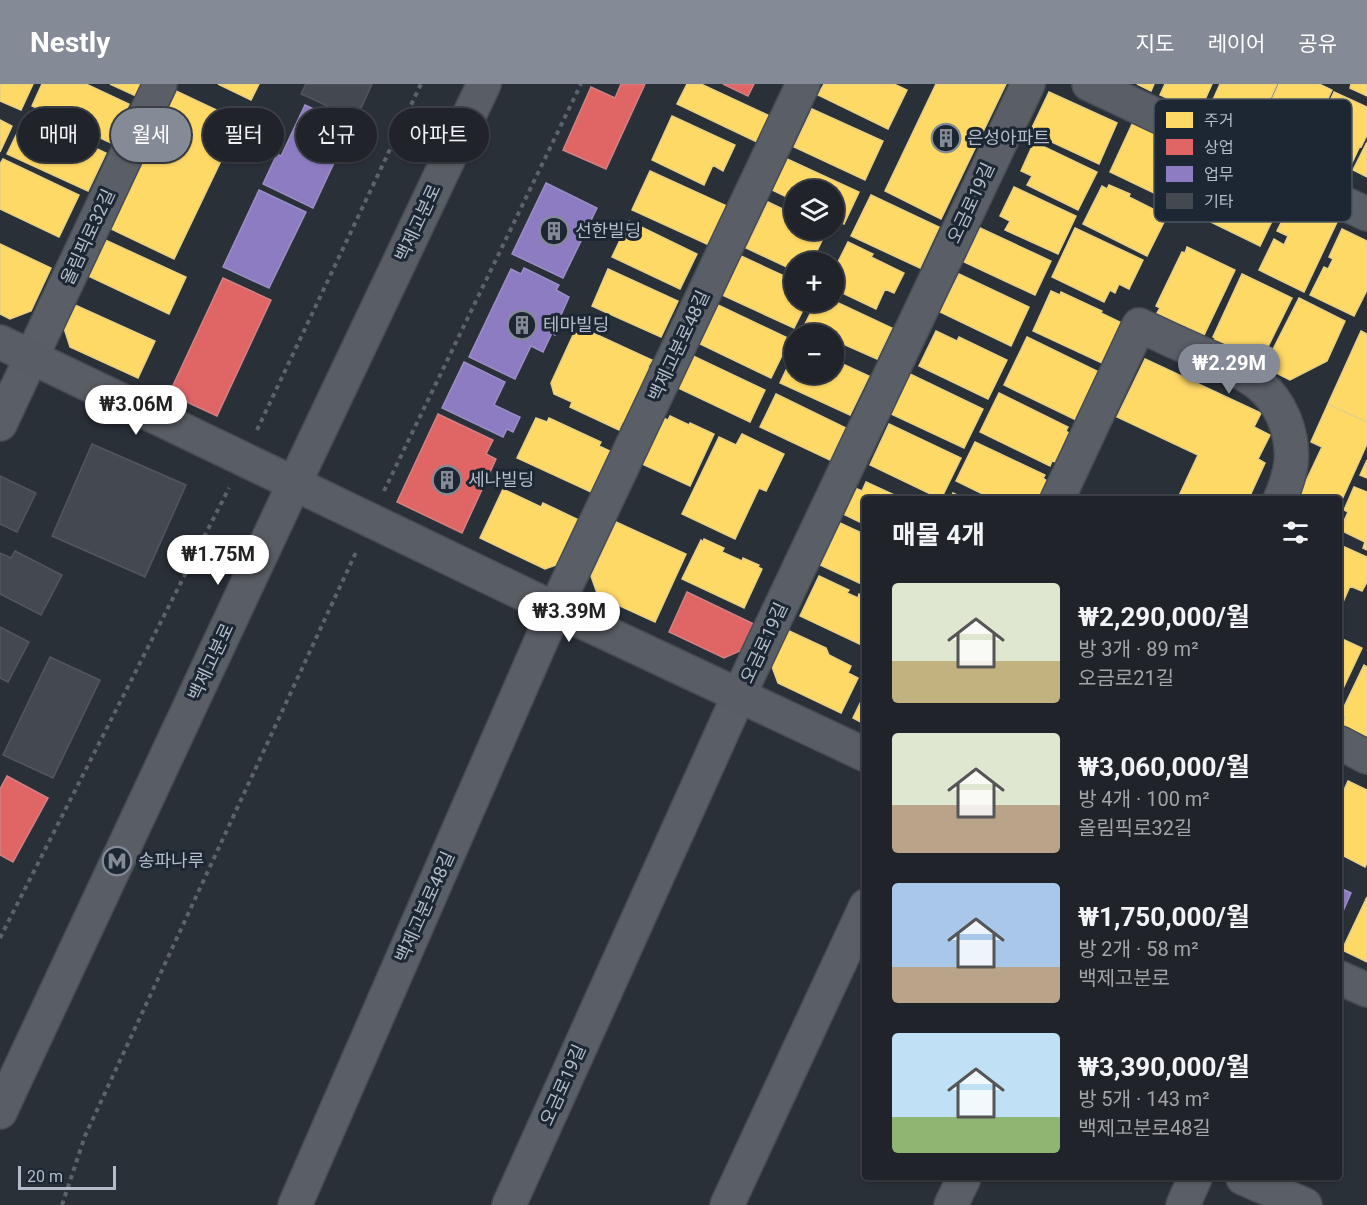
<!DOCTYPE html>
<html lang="ko">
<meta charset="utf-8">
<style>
:root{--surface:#20242a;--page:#282c32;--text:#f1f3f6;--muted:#a2a4a8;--line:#3d4147;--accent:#848b96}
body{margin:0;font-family:Roboto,"Noto Sans KR",sans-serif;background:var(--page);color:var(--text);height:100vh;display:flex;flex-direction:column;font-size:22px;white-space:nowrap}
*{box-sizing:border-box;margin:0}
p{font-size:20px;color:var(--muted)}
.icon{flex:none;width:33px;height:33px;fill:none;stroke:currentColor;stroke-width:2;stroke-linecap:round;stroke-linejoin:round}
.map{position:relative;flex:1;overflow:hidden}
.details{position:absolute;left:862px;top:412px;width:480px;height:684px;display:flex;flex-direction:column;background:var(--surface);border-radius:6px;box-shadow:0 2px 4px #0004,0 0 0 2px var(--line)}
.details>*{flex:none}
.hud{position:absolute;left:18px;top:24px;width:570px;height:54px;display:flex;gap:12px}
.tools{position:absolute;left:784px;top:96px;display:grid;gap:12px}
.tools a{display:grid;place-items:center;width:60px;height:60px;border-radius:50%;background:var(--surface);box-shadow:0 2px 4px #0004,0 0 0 2px var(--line);font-size:30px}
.scale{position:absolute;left:18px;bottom:15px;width:98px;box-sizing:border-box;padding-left:6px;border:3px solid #b4bcc9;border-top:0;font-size:16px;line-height:21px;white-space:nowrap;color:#b4bcc9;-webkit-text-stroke:4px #1d2633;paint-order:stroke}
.price{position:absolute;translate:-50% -51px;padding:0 14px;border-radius:21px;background:#fff;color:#222;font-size:20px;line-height:39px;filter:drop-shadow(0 2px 3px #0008)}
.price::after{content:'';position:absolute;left:50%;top:36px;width:18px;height:14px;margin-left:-9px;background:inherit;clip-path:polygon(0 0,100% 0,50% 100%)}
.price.current{background:var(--accent);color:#fff}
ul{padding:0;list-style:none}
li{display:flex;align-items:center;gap:18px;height:150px;padding:0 30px}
li span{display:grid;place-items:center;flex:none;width:168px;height:120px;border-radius:6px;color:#555}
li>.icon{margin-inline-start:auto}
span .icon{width:72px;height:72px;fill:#fffc;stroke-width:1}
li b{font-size:26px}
h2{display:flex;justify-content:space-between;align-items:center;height:72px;padding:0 30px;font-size:26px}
.pill{padding:0 21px;border-radius:27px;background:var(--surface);box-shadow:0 2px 4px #0004,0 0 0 2px var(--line);font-size:21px;line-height:54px}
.pill.current{background:var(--accent);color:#fff}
header{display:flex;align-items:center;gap:36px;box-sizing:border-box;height:84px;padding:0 30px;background:var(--accent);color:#fff}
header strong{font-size:28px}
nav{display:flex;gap:33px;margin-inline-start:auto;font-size:21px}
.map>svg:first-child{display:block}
.homes{fill:#ffd966;stroke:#e8d084;stroke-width:1.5}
.shops{fill:#e06666;stroke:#d38084;stroke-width:1.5}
.offices{fill:#8e7cc3;stroke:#998fc5;stroke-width:1.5}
.building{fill:#444950;stroke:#52575f;stroke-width:1.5}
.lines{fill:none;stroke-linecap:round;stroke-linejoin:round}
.street-casing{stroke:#484c53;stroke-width:36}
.secondary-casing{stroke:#484c53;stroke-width:36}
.path{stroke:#5d636a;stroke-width:4;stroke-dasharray:4.5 4.5;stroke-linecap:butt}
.street{stroke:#5a5e66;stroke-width:33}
.secondary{stroke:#595d64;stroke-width:33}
.labels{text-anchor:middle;stroke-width:6;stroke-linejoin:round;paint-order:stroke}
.poi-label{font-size:18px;fill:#b4bcc9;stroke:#1d2633;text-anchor:start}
.street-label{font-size:18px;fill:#b4bcc9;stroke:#1d2633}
.key{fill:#1d2633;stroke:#4a5360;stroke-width:1.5}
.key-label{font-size:16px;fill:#b4bcc9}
</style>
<header>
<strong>Nestly</strong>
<nav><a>지도</a><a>레이어</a><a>공유</a></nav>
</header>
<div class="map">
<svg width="1367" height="1121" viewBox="0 0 1367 1121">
<rect width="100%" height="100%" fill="#2a3038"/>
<!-- homes -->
<path class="homes" d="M 0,0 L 33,0 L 21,26 L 0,17 Z
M 42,0 L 86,0 L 129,20 L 111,59 L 32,22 Z
M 110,0 L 142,0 L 136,12 Z
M 218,0 L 259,0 L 251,16 Z
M 687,0 L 701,0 L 770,32 L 757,58 L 677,20 Z
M 824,0 L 894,0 L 907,6 L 888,45 L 818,11 Z
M 936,0 L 1006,0 L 941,135 L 885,107 Z
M 1137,0 L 1154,0 L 1151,7 Z
M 1165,0 L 1212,0 L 1199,29 L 1160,11 Z
M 1220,0 L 1277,0 L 1261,35 L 1239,24 L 1236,29 L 1212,18 Z
M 1279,0 L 1319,0 L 1332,6 L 1308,57 L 1287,47 L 1285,53 L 1260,41 Z
M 1351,0 L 1367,0 L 1367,12 L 1350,4 Z
M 176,7 L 240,37 L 174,175 L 111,145 Z
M 1049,8 L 1117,39 L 1099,80 L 1030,48 Z
M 1334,8 L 1367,23 L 1367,51 L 1361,63 L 1360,62 L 1351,81 L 1335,73 L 1332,78 L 1307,66 Z
M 812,25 L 883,57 L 865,96 L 794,63 Z
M 26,31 L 106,69 L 88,107 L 7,70 Z
M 672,32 L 735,61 L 723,87 L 713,81 L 704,101 L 652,76 Z
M 0,36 L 12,42 L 0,68 Z
M 1134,36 L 1202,68 L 1177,120 L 1110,88 Z
M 1034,58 L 1097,88 L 1078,126 L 1027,101 L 1032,92 L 1021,87 Z
M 1367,58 L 1367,93 L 1353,86 Z
M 785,74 L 859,108 L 844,140 L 834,135 L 834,106 L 795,106 L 795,117 L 770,105 Z
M 3,75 L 79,111 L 59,153 L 0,125 L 0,80 Z
M 1211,75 L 1285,110 L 1260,162 L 1186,126 Z
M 650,87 L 727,122 L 709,161 L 632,126 Z
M 1109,101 L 1130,110 L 1129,113 L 1167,132 L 1147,172 L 1083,140 L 1102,102 L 1107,105 Z
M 1014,103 L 1076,132 L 1058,170 L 1005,146 L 1010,137 L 1000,132 Z
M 871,111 L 939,143 L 920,184 L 851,152 Z
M 1292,117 L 1337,138 L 1304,208 L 1259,186 L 1274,155 L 1284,161 L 1288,152 L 1277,147 Z
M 768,118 L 795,131 L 795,146 L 827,146 L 815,171 L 811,169 L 807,178 L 798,176 L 797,178 L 795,178 L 793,186 L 746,164 Z
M 629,137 L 697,170 L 680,205 L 612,173 Z
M 980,144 L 1051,177 L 1035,211 L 964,178 Z
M 1075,144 L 1143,176 L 1129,205 L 1119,200 L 1115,209 L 1110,206 L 1104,218 L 1052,193 Z
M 1342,145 L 1367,157 L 1367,206 L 1354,232 L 1310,211 L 1324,183 L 1328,185 L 1333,175 L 1329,173 Z
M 103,155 L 186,193 L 169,230 L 86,191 Z
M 848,158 L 873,170 L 871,173 L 904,189 L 894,209 L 885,205 L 876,225 L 834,205 L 834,186 Z
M 0,160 L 51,184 L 31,227 L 10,235 L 0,230 Z
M 1187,163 L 1235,186 L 1204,251 L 1157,229 L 1160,224 L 1156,222 L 1182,168 L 1185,169 Z
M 741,172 L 795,197 L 795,218 L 807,218 L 794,244 L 722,211 Z
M 608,185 L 678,217 L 661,253 L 592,222 Z
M 959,190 L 1029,223 L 1011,262 L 940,228 Z
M 1242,190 L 1292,214 L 1259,281 L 1213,259 L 1215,254 L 1213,253 Z
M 1051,207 L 1060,211 L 1061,208 L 1102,227 L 1101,229 L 1122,239 L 1102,279 L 1033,247 Z
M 1299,214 L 1345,237 L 1327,277 L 1290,296 L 1264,283 Z
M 834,217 L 892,244 L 877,275 L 834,256 L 834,250 L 823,250 L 804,242 L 816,218 Z
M 75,221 L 155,257 L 138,294 L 70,263 L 64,244 Z
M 718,221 L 790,255 L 771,294 L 700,260 Z
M 580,243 L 652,276 L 648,283 L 650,286 L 626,338 L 622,339 L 619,346 L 570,323 L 572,318 L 554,310 L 551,299 L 574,249 L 577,250 Z
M 936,247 L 957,257 L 959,253 L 1007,276 L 988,315 L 919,282 Z
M 1361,247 L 1367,250 L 1367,338 L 1328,320 Z
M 1027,253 L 1099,288 L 1076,336 L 1004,301 Z
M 795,267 L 795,290 L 834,290 L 834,276 L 869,292 L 850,331 L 780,299 Z
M 691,271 L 765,306 L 750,338 L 676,303 Z
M 1145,275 L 1261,329 L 1254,343 L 1270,351 L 1258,375 L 1265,379 L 1248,416 L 1177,416 L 1198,371 L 1117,333 Z
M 910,290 L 983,325 L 964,364 L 891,330 Z
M 999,309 L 1068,343 L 1066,347 L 1069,349 L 1056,378 L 1052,377 L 1050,382 L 980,348 Z
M 776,310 L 846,344 L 830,376 L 760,343 Z
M 1328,320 L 1367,338 L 1367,360 L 1340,420 L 1340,416 L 1302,416 L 1298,414 L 1322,363 L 1311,358 Z
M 670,332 L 689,341 L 690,339 L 714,350 L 690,402 L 642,380 L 663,334 L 668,336 Z
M 536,334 L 547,338 L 549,334 L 601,358 L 599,362 L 610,367 L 591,408 L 517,374 Z
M 889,340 L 961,374 L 941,415 L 870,381 Z
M 742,350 L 784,370 L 766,407 L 759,404 L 735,455 L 682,430 L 719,353 L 736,361 Z
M 975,358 L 1045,391 L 1043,394 L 1047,397 L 1038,416 L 995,416 L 956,397 Z
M 1367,376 L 1367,394 L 1360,391 Z
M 866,398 L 905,416 L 866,416 L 866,441 L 843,430 L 855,404 L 862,407 Z
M 1354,403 L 1367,408 L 1367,466 L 1363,464 L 1365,458 L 1340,446 L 1348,428 L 1344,426 Z
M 503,405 L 541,423 L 543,419 L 579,436 L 559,480 L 545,485 L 480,454 Z
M 953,409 L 967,416 L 949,416 Z
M 616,438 L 686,470 L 655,538 L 598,512 L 591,492 Z
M 840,439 L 866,451 L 866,502 L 820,481 Z
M 704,455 L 724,464 L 722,468 L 742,477 L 743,474 L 759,481 L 758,483 L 762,485 L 744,524 L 682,495 L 701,456 L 703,458 Z
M 1340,461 L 1367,473 L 1367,498 L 1362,507 L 1350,502 L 1340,525 Z
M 819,492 L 849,506 L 847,509 L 858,514 L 859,510 L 866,513 L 866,563 L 800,532 Z
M 787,546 L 826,564 L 829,571 L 851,582 L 848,589 L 858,594 L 841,629 L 778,599 L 771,580 Z
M 1340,554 L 1362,564 L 1340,611 Z
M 1364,581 L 1367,583 L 1367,660 L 1340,645 L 1345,633 L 1340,631 Z
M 866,607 L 866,641 L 853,634 Z
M 1348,697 L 1367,706 L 1367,779 L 1365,783 L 1340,770 L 1340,715 Z
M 1367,813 L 1367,878 L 1342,866 Z"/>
<!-- shops -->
<path class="shops" d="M 621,0 L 645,0 L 606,85 L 563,66 L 591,3 L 615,14 Z
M 723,0 L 754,0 L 748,12 Z
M 223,194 L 271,216 L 217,332 L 169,310 Z
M 438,330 L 493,356 L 486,370 L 496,375 L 462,449 L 397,418 Z
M 687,508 L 754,540 L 742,566 L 724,574 L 669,548 Z
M 7,692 L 48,714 L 13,778 L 0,771 L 0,705 Z"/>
<!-- offices -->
<path class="offices" d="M 305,21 L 351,42 L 313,124 L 263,100 L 277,70 L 281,72 Z
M 546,99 L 597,124 L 563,194 L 512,170 Z
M 259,106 L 306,128 L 269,204 L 223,183 Z
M 524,184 L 559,201 L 556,206 L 569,213 L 561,231 L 563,232 L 555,251 L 552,249 L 543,268 L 531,262 L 515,295 L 469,273 L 511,185 L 521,190 Z
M 464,278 L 505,298 L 494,321 L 520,333 L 513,348 L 507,345 L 503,353 L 442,324 Z
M 1340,804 L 1351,809 L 1340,834 Z"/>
<!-- building -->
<path class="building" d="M 306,0 L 372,0 L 356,35 L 301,10 Z
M 92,360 L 186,401 L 145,493 L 52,452 Z
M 0,392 L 36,409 L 17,448 L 0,440 Z
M 15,467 L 62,491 L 41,531 L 0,510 L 0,469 L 11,474 Z
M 0,543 L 29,558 L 8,598 L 0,594 Z
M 50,573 L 100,596 L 53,694 L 3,671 Z"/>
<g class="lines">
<!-- street casing -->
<g class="street-casing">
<path id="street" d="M 1089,0 L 1367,130
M 0,340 L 160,0
M 1057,416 L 1139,241 C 1162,252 1184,262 1207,272 C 1224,279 1241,287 1256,298 C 1281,316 1294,350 1291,380 C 1289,393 1285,404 1280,416
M 1340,659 L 1367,673
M 1243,1094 L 1305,1121
M 295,1121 L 555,525 L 803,0
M 509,1121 L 739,611 L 1028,0
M 727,1121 L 866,822
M 951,1121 L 964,1094
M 1183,1121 L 1195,1094"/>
</g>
<!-- secondary casing -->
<g class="secondary-casing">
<path id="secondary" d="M 0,258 L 555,525 L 866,671
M 1340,894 L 1367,906
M 0,1028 L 294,400 L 484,0"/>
</g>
<!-- path -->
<path class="path" d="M 257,346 L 421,0
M 384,407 L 581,0
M 0,854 L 229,404
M 62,1121 L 85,1052 L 357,466"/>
<!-- street -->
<use href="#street" class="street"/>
<!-- secondary -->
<use href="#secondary" class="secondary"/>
</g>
<!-- icons -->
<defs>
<g id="building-ring" transform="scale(1.5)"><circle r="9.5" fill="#1d2633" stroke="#848b96" stroke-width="1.5"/><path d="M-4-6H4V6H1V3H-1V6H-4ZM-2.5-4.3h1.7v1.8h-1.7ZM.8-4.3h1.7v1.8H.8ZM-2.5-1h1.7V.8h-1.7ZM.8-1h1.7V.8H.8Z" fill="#848b96"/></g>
<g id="metro-ring" transform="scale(1.5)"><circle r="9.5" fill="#1d2633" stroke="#848b96" stroke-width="1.5"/><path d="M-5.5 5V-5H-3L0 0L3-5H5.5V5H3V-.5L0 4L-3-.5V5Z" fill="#848b96"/></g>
</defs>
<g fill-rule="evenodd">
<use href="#building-ring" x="946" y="54"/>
<use href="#building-ring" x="554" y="147"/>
<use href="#building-ring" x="522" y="241"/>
<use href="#building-ring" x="447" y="396"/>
<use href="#metro-ring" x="117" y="777"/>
</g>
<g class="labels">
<!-- poi labels -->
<g class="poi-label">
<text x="967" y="60">은성아파트</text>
<text x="575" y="153">선한빌딩</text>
<text x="543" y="247">테마빌딩</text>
<text x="468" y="402">세나빌딩</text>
<text x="138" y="783">송파나루</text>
</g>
<!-- street labels -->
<g class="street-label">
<text transform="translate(971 119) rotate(-65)" y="6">오금로19길</text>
<text transform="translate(418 139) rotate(-65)" y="6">백제고분로</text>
<text transform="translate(88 153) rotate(-65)" y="6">올림픽로32길</text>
<text transform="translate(679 262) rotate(-65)" y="6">백제고분로48길</text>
<text transform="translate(764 559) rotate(-65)" y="6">오금로19길</text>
<text transform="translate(211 578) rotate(-65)" y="6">백제고분로</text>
<text transform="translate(425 823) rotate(-66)" y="6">백제고분로48길</text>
<text transform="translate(563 1001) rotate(-66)" y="6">오금로19길</text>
</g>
</g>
<!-- legend -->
<rect x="1154" y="15" width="198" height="123" rx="9" class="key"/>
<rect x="1166" y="28" width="27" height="16" fill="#ffd966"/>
<rect x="1166" y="55" width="27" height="16" fill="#e06666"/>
<rect x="1166" y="82" width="27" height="16" fill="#8e7cc3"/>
<rect x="1166" y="109" width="27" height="16" fill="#444950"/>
<g class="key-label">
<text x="1204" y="42">주거</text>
<text x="1204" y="69">상업</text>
<text x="1204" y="96">업무</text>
<text x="1204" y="123">기타</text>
</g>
</svg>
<div class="tools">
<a><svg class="icon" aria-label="layers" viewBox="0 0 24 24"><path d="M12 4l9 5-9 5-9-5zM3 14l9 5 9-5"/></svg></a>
<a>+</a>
<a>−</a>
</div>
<div class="scale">20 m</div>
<b class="price current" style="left:1229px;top:311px">₩2.29M</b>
<b class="price" style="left:136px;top:352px">₩3.06M</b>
<b class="price" style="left:218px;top:502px">₩1.75M</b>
<b class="price" style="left:569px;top:559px">₩3.39M</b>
<div class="hud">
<a class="pill">매매</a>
<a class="pill current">월세</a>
<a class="pill">필터</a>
<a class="pill">신규</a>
<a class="pill">아파트</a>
</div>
<section class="details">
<h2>매물 4개<svg class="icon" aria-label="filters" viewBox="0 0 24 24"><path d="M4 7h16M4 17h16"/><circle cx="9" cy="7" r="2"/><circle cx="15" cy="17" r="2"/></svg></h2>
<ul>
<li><span style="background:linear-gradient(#dfe7d0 65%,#c2b280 0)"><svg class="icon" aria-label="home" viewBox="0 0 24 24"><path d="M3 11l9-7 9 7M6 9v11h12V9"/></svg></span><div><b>₩2,290,000/월</b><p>방 3개 · 89 m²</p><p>오금로21길</p></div></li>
<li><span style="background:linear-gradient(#dfe7d0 60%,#b9a48a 0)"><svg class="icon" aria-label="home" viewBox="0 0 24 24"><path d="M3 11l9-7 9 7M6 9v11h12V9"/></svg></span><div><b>₩3,060,000/월</b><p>방 4개 · 100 m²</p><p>올림픽로32길</p></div></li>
<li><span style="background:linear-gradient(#a9c7e8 70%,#b9a48a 0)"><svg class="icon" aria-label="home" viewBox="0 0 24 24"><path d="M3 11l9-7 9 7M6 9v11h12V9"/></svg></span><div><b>₩1,750,000/월</b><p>방 2개 · 58 m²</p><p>백제고분로</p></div></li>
<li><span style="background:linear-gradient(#bfe0f5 70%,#8fb573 0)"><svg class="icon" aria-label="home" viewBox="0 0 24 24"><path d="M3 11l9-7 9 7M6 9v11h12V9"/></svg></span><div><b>₩3,390,000/월</b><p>방 5개 · 143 m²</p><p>백제고분로48길</p></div></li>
</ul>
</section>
</div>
